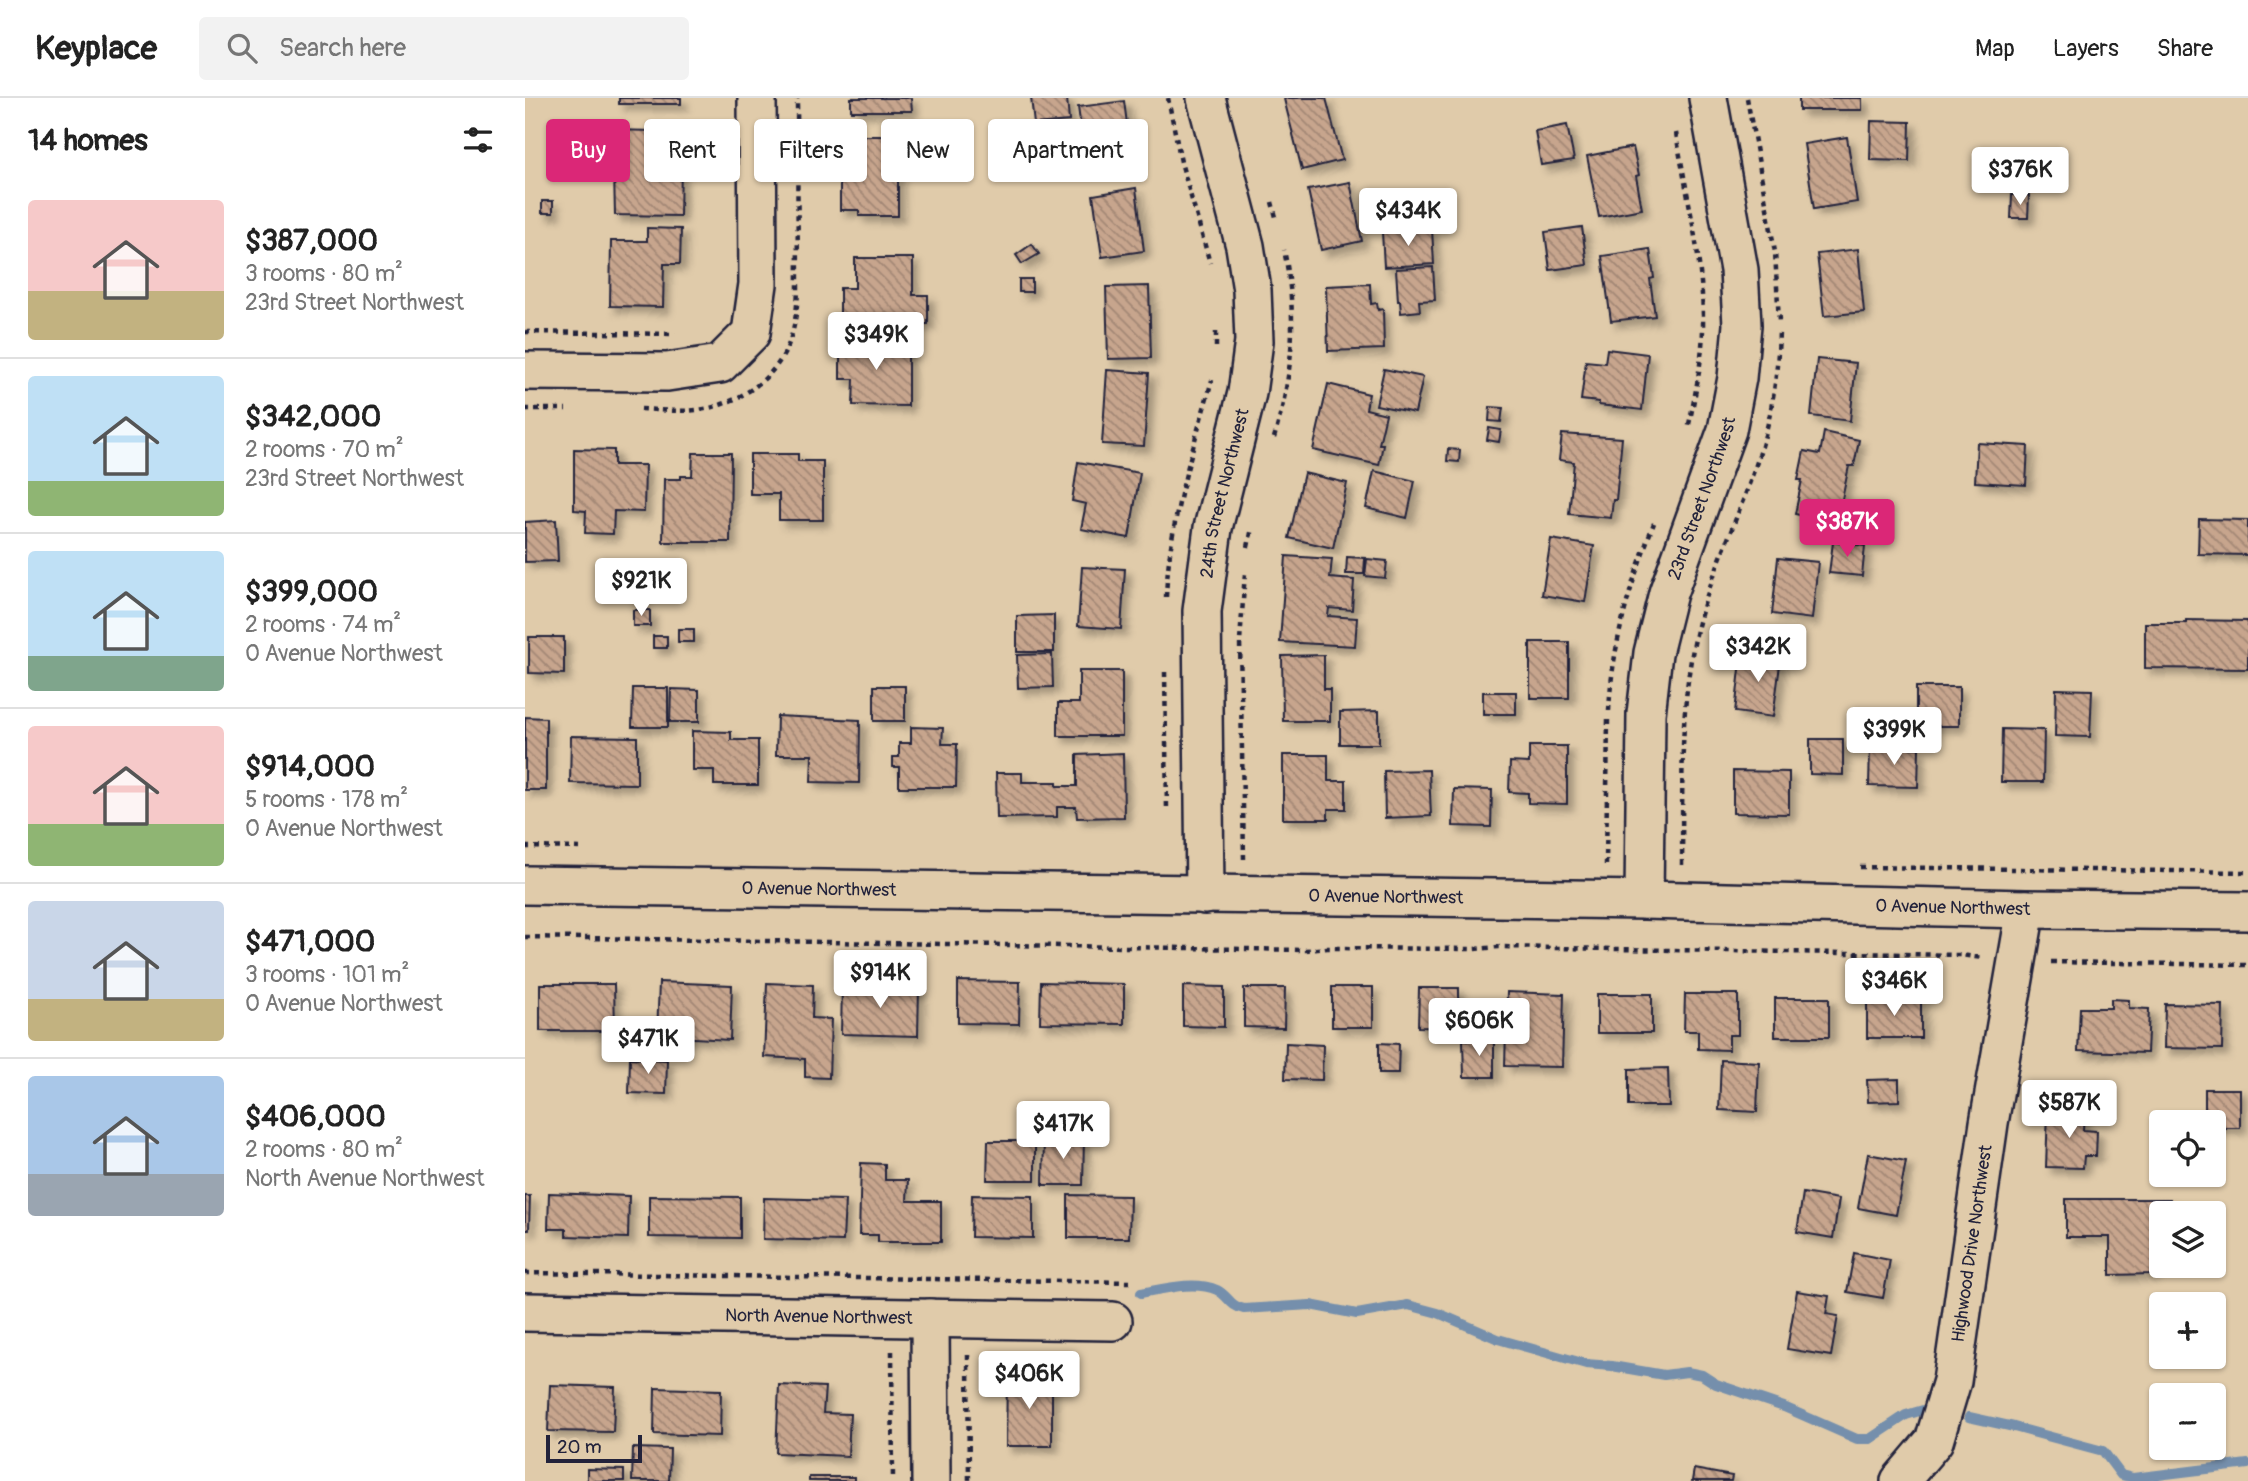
<!DOCTYPE html>
<meta charset="utf-8">
<style>
:root{--surface:#fff;--page:#f2f2f2;--text:#222;--muted:#767676;--line:#e0e0e0;--accent:#db2777}
body{margin:0;font-family:Pangolin,sans-serif;background:var(--page);color:var(--text);height:100vh;display:flex;flex-direction:column;font-size:26px;white-space:nowrap}
*{box-sizing:border-box;margin:0}
p{font-size:23px;color:var(--muted)}
.icon{flex:none;width:38px;height:38px;fill:none;stroke:currentColor;stroke-width:2;stroke-linecap:round;stroke-linejoin:round}
.map{position:relative;flex:1;overflow:hidden}
.sheet{display:flex;flex-direction:column;background:var(--surface);width:525px}
.sheet>*{flex:none}
.banner{position:absolute;left:21px;top:21px;width:665px;height:63px;display:flex;gap:14px}
.controls{position:absolute;left:1624px;top:1012px;display:grid;gap:14px}
.controls a{display:grid;place-items:center;width:77px;height:77px;border-radius:7px;background:var(--surface);box-shadow:0 2px 5px #0004;font-size:35px}
.scale{position:absolute;left:21px;bottom:18px;width:96px;box-sizing:border-box;padding-left:7px;border:4px solid #22223b;border-top:0;font-size:19px;line-height:24px;white-space:nowrap;color:#22223b;-webkit-text-stroke:5px #e0cbaa;paint-order:stroke}
.price{position:absolute;translate:-50% -60px;padding:0 16px;border-radius:7px;background:#fff;color:#222;font-size:23px;line-height:46px;filter:drop-shadow(0 2px 4px #0008)}
.price::after{content:'';position:absolute;left:50%;top:42px;width:21px;height:16px;margin-left:-10px;background:inherit;clip-path:polygon(0 0,100% 0,50% 100%)}
.price.active{background:var(--accent);color:#fff}
ul{padding:0;list-style:none}
li{display:flex;align-items:center;gap:21px;height:175px;padding:0 28px}
li+li{border-top:2px solid var(--line)}
li span{display:grid;place-items:center;flex:none;width:196px;height:140px;border-radius:7px;color:#555}
li>.icon{margin-inline-start:auto}
span .icon{width:84px;height:84px;fill:#fffc;stroke-width:1}
li b{font-size:30px}
h2{display:flex;justify-content:space-between;align-items:center;height:84px;padding:0 28px;font-size:30px}
.pill{padding:0 24px;border-radius:7px;background:var(--surface);box-shadow:0 2px 5px #0004;font-size:24px;line-height:63px}
.pill.active{background:var(--accent);color:#fff}
header{display:flex;align-items:center;gap:42px;box-sizing:border-box;height:98px;padding:0 35px;background:var(--surface);border-bottom:2px solid var(--line)}
header strong{font-size:33px}
nav{display:flex;gap:38px;margin-inline-start:auto;font-size:24px}
.search{width:490px;height:63px;background:var(--page);display:flex;align-items:center;gap:18px;box-sizing:border-box;padding:0 24px;border-radius:7px;color:var(--muted);font-size:26px}
main{display:flex;flex:1;min-height:0}
.map>svg:first-child{display:block}
.lines{fill:none;stroke-linecap:round;stroke-linejoin:round}
.stream{stroke:#748fac;stroke-width:10}
.building{fill:url(#building-back-hatch);stroke:#22223b;stroke-width:2;filter:url(#shadow)}
.minor-casing{stroke:#22223b;stroke-width:42}
.path{stroke:#22223b;stroke-width:4.5;stroke-dasharray:5 5;stroke-linecap:butt}
.minor{stroke:#e0cbaa;stroke-width:37}
.labels{text-anchor:middle;stroke-width:5;stroke-linejoin:round;paint-order:stroke}
.street-label{font-size:18px;fill:#22223b;stroke:#e0cbaa}
</style>
<header>
<strong>Keyplace</strong>
<div class="search"><svg class="icon" aria-label="search" viewBox="0 0 24 24"><circle cx="10" cy="10" r="6"/><path d="M15 15l6 6"/></svg>Search here</div>
<nav><a>Map</a><a>Layers</a><a>Share</a></nav>
</header>
<main>
<section class="sheet">
<h2>14 homes<svg class="icon" aria-label="filters" viewBox="0 0 24 24"><path d="M4 7h16M4 17h16"/><circle cx="9" cy="7" r="2"/><circle cx="15" cy="17" r="2"/></svg></h2>
<ul>
<li><span style="background:linear-gradient(#f6c9c9 65%,#c2b280 0)"><svg class="icon" aria-label="home" viewBox="0 0 24 24"><path d="M3 11l9-7 9 7M6 9v11h12V9"/></svg></span><div><b>$387,000</b><p>3 rooms · 80 m²</p><p>23rd Street Northwest</p></div></li>
<li><span style="background:linear-gradient(#bfe0f5 75%,#8fb573 0)"><svg class="icon" aria-label="home" viewBox="0 0 24 24"><path d="M3 11l9-7 9 7M6 9v11h12V9"/></svg></span><div><b>$342,000</b><p>2 rooms · 70 m²</p><p>23rd Street Northwest</p></div></li>
<li><span style="background:linear-gradient(#bfe0f5 75%,#7fa58c 0)"><svg class="icon" aria-label="home" viewBox="0 0 24 24"><path d="M3 11l9-7 9 7M6 9v11h12V9"/></svg></span><div><b>$399,000</b><p>2 rooms · 74 m²</p><p>O Avenue Northwest</p></div></li>
<li><span style="background:linear-gradient(#f6c9c9 70%,#8fb573 0)"><svg class="icon" aria-label="home" viewBox="0 0 24 24"><path d="M3 11l9-7 9 7M6 9v11h12V9"/></svg></span><div><b>$914,000</b><p>5 rooms · 178 m²</p><p>O Avenue Northwest</p></div></li>
<li><span style="background:linear-gradient(#c9d6e8 70%,#c2b280 0)"><svg class="icon" aria-label="home" viewBox="0 0 24 24"><path d="M3 11l9-7 9 7M6 9v11h12V9"/></svg></span><div><b>$471,000</b><p>3 rooms · 101 m²</p><p>O Avenue Northwest</p></div></li>
<li><span style="background:linear-gradient(#a9c7e8 70%,#9aa5b1 0)"><svg class="icon" aria-label="home" viewBox="0 0 24 24"><path d="M3 11l9-7 9 7M6 9v11h12V9"/></svg></span><div><b>$406,000</b><p>2 rooms · 80 m²</p><p>North Avenue Northwest</p></div></li>
</ul>
</section>
<div class="map">
<svg width="1723" height="1383" viewBox="0 0 1723 1383">
<defs>
<pattern id="building-back-hatch" width="6" height="6" patternUnits="userSpaceOnUse" patternTransform="scale(1.75)"><rect width="6" height="6" fill="#c7a58d"/><path d="M-1 5l2 2M0 0l6 6M5-1l2 2" fill="none" stroke="#a18674"/></pattern>
<filter id="shadow"><feDropShadow dx="6" dy="6" stdDeviation="3.5" flood-color="#0004"/></filter>
</defs>
<rect width="100%" height="100%" fill="#e0cbaa"/>
<filter id="ink" filterUnits="userSpaceOnUse"><feTurbulence type="fractalNoise" baseFrequency=".0143" numOctaves="2"/><feDisplacementMap in="SourceGraphic" scale="14" xChannelSelector="R" yChannelSelector="G"/><feConvolveMatrix kernelMatrix="1 2 1 2 8 2 1 2 1" color-interpolation-filters="sRGB"/></filter>
<g filter="url(#ink)">
<g class="lines">
<!-- stream -->
<path class="stream" d="M 616,1195 C 638,1191 670,1182 692,1192 C 704,1198 704,1208 719,1211 L 785,1207 L 832,1216 L 883,1207 L 913,1215 L 973,1241 L 1061,1266 L 1087,1268 L 1139,1277 L 1162,1274 L 1177,1277 L 1191,1286 L 1259,1309 L 1332,1341 L 1345,1341 L 1381,1317 L 1398,1312
M 1444,1319 L 1489,1329 L 1578,1353 L 1596,1377 L 1608,1380 L 1723,1366"/>
</g>
<!-- building -->
<path class="building" d="M 94,0 L 156,0 L 156,6 L 94,6 Z
M 326,0 L 386,0 L 387,13 L 326,13 Z
M 506,0 L 542,0 L 544,23 L 509,26 Z
M 763,0 L 801,0 L 817,62 L 777,72 L 759,1 Z
M 1274,0 L 1337,0 L 1337,12 L 1274,12 Z
M 599,3 L 607,64 L 561,69 L 553,9 Z
M 1346,23 L 1385,24 L 1384,63 L 1345,62 Z
M 1042,27 L 1049,62 L 1016,67 L 1010,33 Z
M 88,32 L 129,33 L 129,68 L 156,69 L 155,118 L 90,117 Z
M 319,38 L 373,38 L 373,118 L 334,118 L 334,112 L 315,112 L 315,74 L 319,74 Z
M 1322,39 L 1332,104 L 1289,111 L 1279,46 Z
M 1108,49 L 1114,77 L 1111,78 L 1117,111 L 1074,119 L 1062,58 Z
M 825,84 L 837,143 L 796,152 L 783,92 Z
M 611,90 L 619,153 L 577,159 L 568,97 Z
M 1487,97 L 1504,97 L 1503,120 L 1486,120 Z
M 17,103 L 28,103 L 28,115 L 17,115 Z
M 1057,129 L 1062,167 L 1025,172 L 1020,134 Z
M 122,130 L 156,131 L 155,166 L 139,166 L 138,209 L 85,208 L 86,143 L 122,143 Z
M 907,131 L 909,166 L 859,169 L 857,134 Z
M 507,146 L 514,156 L 497,166 L 491,157 Z
M 1125,151 L 1129,180 L 1125,181 L 1130,218 L 1086,223 L 1077,158 Z
M 1333,151 L 1339,214 L 1299,218 L 1292,156 Z
M 330,160 L 388,160 L 388,197 L 403,197 L 403,226 L 315,226 L 315,190 L 330,190 Z
M 908,169 L 910,202 L 894,203 L 895,213 L 876,215 L 875,203 L 873,203 L 871,171 Z
M 494,181 L 507,181 L 507,194 L 494,194 Z
M 845,186 L 846,206 L 852,205 L 853,212 L 858,211 L 859,251 L 803,253 L 801,188 Z
M 624,188 L 626,260 L 583,261 L 581,189 Z
M 315,243 L 383,244 L 383,308 L 328,307 L 329,281 L 315,281 Z
M 1082,251 L 1123,256 L 1117,312 L 1074,307 L 1074,304 L 1056,302 L 1061,263 L 1080,265 Z
M 1292,261 L 1331,265 L 1325,323 L 1286,318 Z
M 859,271 L 898,279 L 890,315 L 851,307 Z
M 582,272 L 624,275 L 619,348 L 577,346 Z
M 803,286 L 844,296 L 841,311 L 861,316 L 854,346 L 858,346 L 854,367 L 788,352 Z
M 965,309 L 978,310 L 976,324 L 964,323 Z
M 964,330 L 976,332 L 974,344 L 962,342 Z
M 1299,334 L 1334,342 L 1329,368 L 1324,368 L 1312,425 L 1270,416 L 1277,382 L 1273,382 L 1279,353 L 1295,356 Z
M 1037,336 L 1097,340 L 1091,402 L 1088,402 L 1086,420 L 1044,416 L 1049,364 L 1034,362 Z
M 1452,345 L 1503,348 L 1501,387 L 1450,384 Z
M 49,351 L 89,352 L 89,367 L 120,367 L 119,414 L 89,413 L 88,436 L 60,435 L 61,413 L 49,412 Z
M 923,351 L 935,352 L 934,364 L 922,363 Z
M 168,355 L 206,355 L 205,444 L 138,444 L 139,381 L 156,381 L 156,378 L 167,378 Z
M 225,356 L 273,356 L 273,363 L 298,363 L 298,422 L 254,422 L 254,396 L 225,396 Z
M 553,364 L 615,375 L 604,440 L 556,431 L 561,406 L 547,403 Z
M 849,373 L 890,383 L 882,420 L 841,410 Z
M 779,375 L 822,385 L 808,450 L 764,440 Z
M 1674,421 L 1723,422 L 1723,457 L 1673,456 Z
M 31,422 L 33,463 L 0,464 L 0,424 Z
M 1026,441 L 1069,448 L 1060,504 L 1017,497 Z
M 1308,444 L 1340,448 L 1337,478 L 1304,475 Z
M 761,458 L 807,461 L 805,480 L 829,482 L 827,512 L 804,510 L 803,518 L 832,520 L 830,548 L 755,544 Z
M 822,459 L 840,460 L 839,476 L 821,476 Z
M 1253,460 L 1293,464 L 1287,521 L 1247,516 Z
M 842,461 L 862,463 L 860,480 L 840,478 Z
M 557,469 L 600,471 L 596,531 L 553,528 Z
M 108,512 L 125,512 L 125,528 L 108,528 Z
M 529,517 L 529,554 L 492,554 L 492,518 Z
M 1661,522 L 1723,523 L 1723,571 L 1620,570 L 1620,525 L 1661,525 Z
M 153,531 L 169,531 L 169,544 L 153,544 Z
M 128,538 L 142,538 L 142,550 L 128,550 Z
M 4,539 L 39,539 L 39,576 L 4,575 Z
M 1005,544 L 1044,544 L 1044,600 L 1005,600 Z
M 1217,554 L 1256,559 L 1248,619 L 1210,614 Z
M 527,556 L 528,589 L 493,590 L 492,557 Z
M 799,557 L 799,591 L 805,591 L 805,623 L 758,623 L 757,558 Z
M 554,573 L 597,573 L 597,638 L 533,638 L 533,605 L 554,605 Z
M 349,588 L 380,588 L 380,623 L 349,623 Z
M 1391,589 L 1434,589 L 1434,628 L 1391,628 Z
M 108,590 L 143,590 L 143,629 L 107,629 Z
M 146,591 L 174,592 L 174,624 L 145,624 Z
M 1531,591 L 1567,592 L 1565,639 L 1530,638 Z
M 958,594 L 991,594 L 991,616 L 958,616 Z
M 854,613 L 854,646 L 815,646 L 815,614 Z
M 252,618 L 335,622 L 334,685 L 286,684 L 287,657 L 251,657 Z
M 0,619 L 21,620 L 21,692 L 0,692 Z
M 386,629 L 418,630 L 417,646 L 432,646 L 431,689 L 374,689 L 374,669 L 368,669 L 368,659 L 374,659 L 374,645 L 386,645 Z
M 1477,631 L 1519,632 L 1518,684 L 1476,684 Z
M 167,633 L 206,634 L 206,642 L 233,642 L 233,687 L 189,687 L 189,672 L 167,672 Z
M 46,638 L 112,639 L 112,686 L 45,685 Z
M 1285,641 L 1318,641 L 1318,677 L 1285,676 Z
M 1004,648 L 1042,648 L 1042,706 L 1003,705 L 1003,695 L 984,694 L 985,664 L 1004,665 Z
M 1345,648 L 1394,650 L 1393,689 L 1344,688 Z
M 598,655 L 599,719 L 552,720 L 551,709 L 532,709 L 532,719 L 472,720 L 471,675 L 497,675 L 497,684 L 532,684 L 532,688 L 552,688 L 552,657 Z
M 758,657 L 803,657 L 803,683 L 821,683 L 821,711 L 803,711 L 803,721 L 758,721 Z
M 904,672 L 906,718 L 860,720 L 859,673 Z
M 1208,673 L 1264,674 L 1264,716 L 1208,715 Z
M 929,691 L 967,692 L 966,729 L 928,728 Z
M 433,883 L 495,884 L 494,926 L 433,925 Z
M 134,884 L 207,887 L 205,942 L 132,938 Z
M 516,884 L 599,886 L 599,926 L 515,925 Z
M 242,885 L 288,887 L 287,920 L 306,921 L 304,980 L 280,979 L 280,961 L 239,959 Z
M 15,886 L 89,886 L 90,933 L 15,933 Z
M 317,887 L 394,888 L 393,938 L 316,936 Z
M 658,888 L 699,889 L 699,929 L 658,928 Z
M 807,889 L 848,889 L 848,929 L 807,929 Z
M 719,890 L 760,890 L 759,930 L 719,929 Z
M 894,890 L 934,890 L 934,930 L 893,929 Z
M 982,894 L 1039,896 L 1037,969 L 980,968 Z
M 1072,896 L 1127,896 L 1127,935 L 1072,935 Z
M 1160,896 L 1213,896 L 1213,937 L 1204,937 L 1204,952 L 1173,951 L 1173,933 L 1159,933 Z
M 1250,900 L 1304,900 L 1304,939 L 1250,939 Z
M 1342,900 L 1396,900 L 1396,940 L 1342,940 Z
M 1586,901 L 1604,902 L 1604,910 L 1624,911 L 1622,955 L 1553,953 L 1555,910 L 1586,910 Z
M 1640,906 L 1698,907 L 1697,951 L 1639,950 Z
M 938,942 L 969,942 L 969,979 L 939,979 Z
M 761,945 L 798,947 L 797,982 L 760,981 Z
M 854,945 L 874,946 L 873,975 L 854,975 Z
M 105,960 L 142,962 L 141,996 L 104,995 Z
M 1196,962 L 1234,964 L 1232,1014 L 1194,1012 Z
M 1143,970 L 1144,1008 L 1104,1008 L 1104,971 Z
M 1374,981 L 1374,1003 L 1343,1004 L 1342,982 Z
M 1680,991 L 1715,991 L 1715,1030 L 1689,1030 L 1689,1024 L 1680,1024 Z
M 1523,1012 L 1559,1013 L 1558,1032 L 1572,1033 L 1571,1058 L 1559,1058 L 1558,1070 L 1521,1069 Z
M 519,1039 L 559,1040 L 558,1087 L 518,1087 Z
M 463,1043 L 510,1043 L 510,1082 L 462,1082 Z
M 1343,1056 L 1381,1063 L 1371,1117 L 1333,1110 Z
M 336,1065 L 360,1066 L 360,1082 L 383,1082 L 382,1103 L 416,1103 L 416,1144 L 353,1144 L 353,1137 L 334,1137 Z
M 24,1095 L 104,1098 L 103,1140 L 41,1138 L 41,1131 L 23,1131 Z
M 1278,1095 L 1314,1101 L 1308,1140 L 1272,1134 Z
M 447,1097 L 508,1098 L 508,1140 L 446,1139 Z
M 543,1097 L 605,1098 L 604,1140 L 543,1140 Z
M 0,1098 L 5,1098 L 4,1132 L 0,1132 Z
M 124,1098 L 215,1099 L 215,1140 L 124,1139 Z
M 239,1100 L 320,1102 L 318,1143 L 238,1141 Z
M 1541,1101 L 1645,1101 L 1645,1115 L 1636,1115 L 1636,1165 L 1628,1165 L 1628,1176 L 1585,1177 L 1585,1139 L 1541,1139 Z
M 1329,1155 L 1365,1162 L 1358,1200 L 1322,1194 Z
M 1272,1193 L 1304,1198 L 1301,1216 L 1313,1218 L 1306,1258 L 1262,1251 Z
M 482,1278 L 527,1278 L 527,1348 L 481,1348 Z
M 25,1287 L 90,1289 L 88,1334 L 23,1333 Z
M 254,1287 L 300,1289 L 298,1315 L 325,1316 L 323,1358 L 251,1355 Z
M 130,1290 L 196,1292 L 195,1338 L 129,1336 Z
M 108,1350 L 145,1351 L 144,1383 L 107,1383 Z
M 62,1371 L 99,1372 L 99,1383 L 62,1383 Z
M 1169,1371 L 1207,1378 L 1206,1383 L 1167,1383 Z
M 284,1379 L 329,1379 L 329,1383 L 284,1383 Z"/>
<g class="lines">
<!-- minor casing -->
<g class="minor-casing">
<g id="minor">
<path d="M 0,273 L 142,274 L 195,266 L 226,235 L 233,186 L 232,0"/>
<path id="s1" d="M 0,787 L 1119,802 L 1501,811 L 1723,813"/>
<path id="s2" d="M 680,797 L 677,513 L 688,430 L 722,295 L 729,243 L 727,192 L 720,148 L 681,0"/>
<path id="s3" d="M 1119,802 L 1121,616 L 1128,555 L 1143,495 L 1202,332 L 1212,280 L 1217,227 L 1214,172 L 1183,0"/>
<path id="s4" d="M 0,1214 L 588,1223"/>
<path d="M 405,1220 L 406,1383"/>
<path id="s5" d="M 1375,1383 L 1409,1343 L 1427,1283 L 1464,1025 L 1501,811"/>
</g>
</g>
<!-- path -->
<path class="path" d="M 643,0 L 656,64 L 685,165
M 1222,0 L 1250,154 L 1254,224
M 1151,35 C 1162,100 1179,165 1178,231 C 1177,265 1170,298 1163,331
M 747,104 L 752,123
M 0,234 L 150,236
M 691,249 L 691,229
M 0,311 L 41,311
M 116,311 C 134,312 153,314 171,312 C 207,309 247,284 262,250 C 270,231 272,212 273,192 L 272,0
M 749,340 C 768,276 773,218 759,152
M 723,449 L 727,430
M 641,499 C 644,425 667,353 687,282
M 640,574 L 642,712
M 1084,613 C 1087,547 1105,486 1129,425
M 0,749 L 59,750
M 719,761 L 715,543 L 720,475
M 1081,767 L 1083,621
M 1157,767 C 1158,682 1153,596 1177,513 C 1194,457 1220,404 1237,348 C 1248,311 1253,271 1254,232
M 1335,769 L 1723,774
M 0,839 L 781,852 L 802,850 L 949,851 L 974,849 L 1435,857 L 1458,860
M 1526,864 L 1723,867
M 0,1175 L 607,1184
M 367,1253 L 368,1383
M 443,1257 L 444,1383"/>
<!-- minor -->
<use href="#minor" class="minor"/>
</g>
</g>
<g class="labels">
<!-- street labels -->
<g class="street-label">
<text dy="6" stroke="none"><textPath href="#s2" startOffset="404">24th Street Northwest</textPath></text>
<text dy="6" stroke="none"><textPath href="#s3" startOffset="410">23rd Street Northwest</textPath></text>
<text dy="6" stroke="none"><textPath href="#s1" startOffset="294">O Avenue Northwest</textPath></text>
<text dy="6" stroke="none"><textPath href="#s1" startOffset="861">O Avenue Northwest</textPath></text>
<text dy="6" stroke="none"><textPath href="#s1" startOffset="1428">O Avenue Northwest</textPath></text>
<text dy="6" stroke="none"><textPath href="#s5" startOffset="254">Highwood Drive Northwest</textPath></text>
<text dy="6" stroke="none"><textPath href="#s4" startOffset="294">North Avenue Northwest</textPath></text>
</g>
</g>
</svg>
<div class="controls">
<a><svg class="icon" aria-label="locate" viewBox="0 0 24 24"><circle cx="12" cy="12" r="6"/><path d="M12 2v4M12 18v4M2 12h4M18 12h4"/></svg></a>
<a><svg class="icon" aria-label="layers" viewBox="0 0 24 24"><path d="M12 4l9 5-9 5-9-5zM3 14l9 5 9-5"/></svg></a>
<a>+</a>
<a>−</a>
</div>
<div class="scale">20 m</div>
<b class="price" style="left:1495px;top:109px">$376K</b>
<b class="price" style="left:883px;top:150px">$434K</b>
<b class="price" style="left:351px;top:274px">$349K</b>
<b class="price active" style="left:1322px;top:461px">$387K</b>
<b class="price" style="left:116px;top:520px">$921K</b>
<b class="price" style="left:1233px;top:586px">$342K</b>
<b class="price" style="left:1369px;top:669px">$399K</b>
<b class="price" style="left:355px;top:912px">$914K</b>
<b class="price" style="left:1369px;top:920px">$346K</b>
<b class="price" style="left:954px;top:960px">$606K</b>
<b class="price" style="left:123px;top:978px">$471K</b>
<b class="price" style="left:1544px;top:1042px">$587K</b>
<b class="price" style="left:538px;top:1063px">$417K</b>
<b class="price" style="left:504px;top:1313px">$406K</b>
<div class="banner">
<a class="pill active">Buy</a>
<a class="pill">Rent</a>
<a class="pill">Filters</a>
<a class="pill">New</a>
<a class="pill">Apartment</a>
</div>
</div>
</main>
